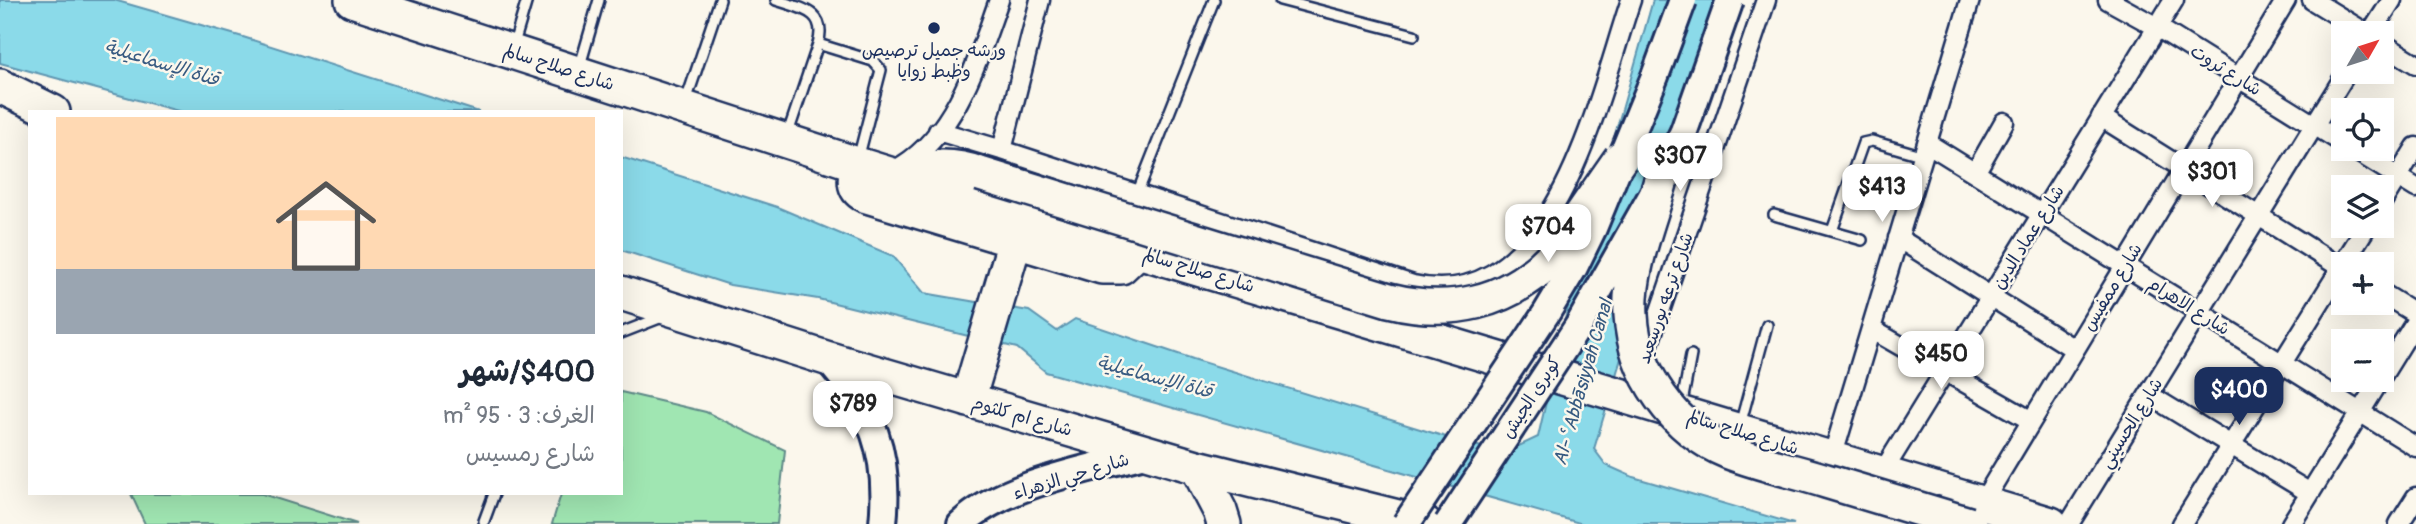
<!DOCTYPE html>
<html lang="ar">
<meta charset="utf-8">
<style>
:root{--surface:#fff;--page:#f6f6f7;--text:#1f2937;--muted:#747a83;--accent:#1b2f5e}
body{margin:0;font-family:Pangolin,"Playpen Sans Arabic",sans-serif;background:var(--page);color:var(--text);direction:rtl;height:100vh;display:flex;flex-direction:column;font-size:26px;white-space:nowrap}
*{box-sizing:border-box;margin:0}
p{font-size:23px;color:var(--muted)}
.icon{flex:none;width:38px;height:38px;fill:none;stroke:currentColor;stroke-width:2;stroke-linecap:round;stroke-linejoin:round}
.map{position:relative;flex:1;overflow:hidden;direction:ltr}
.details{position:absolute;left:28px;top:110px;width:595px;height:385px;display:flex;flex-direction:column;background:var(--surface);border-radius:0px;box-shadow:0 7px 28px #0002;direction:rtl}
.details>*{flex:none}
.needle{width:46px;rotate:51deg}
.buttons{position:absolute;left:2331px;top:21px;display:grid;gap:14px}
.buttons a{display:grid;place-items:center;width:63px;height:63px;border-radius:0px;background:var(--surface);box-shadow:0 7px 28px #0002;font-size:35px}
.price{position:absolute;translate:-50% -60px;padding:0 16px;border-radius:14px;background:#fff;color:#222;font-size:23px;line-height:46px;filter:drop-shadow(0 2px 4px #0008)}
.price::after{content:'';position:absolute;left:50%;top:42px;width:21px;height:16px;margin-left:-10px;background:inherit;clip-path:polygon(0 0,100% 0,50% 100%)}
.price.current{background:var(--accent);color:#fff}
ul{padding:0;list-style:none}
li{display:grid;align-content:center;gap:14px;height:371px;padding:0 28px}
li span{display:grid;place-items:center;height:217px;border-radius:0px;color:#555}
li>.icon{margin-inline-start:auto}
span .icon{width:126px;height:126px;fill:#fffc;stroke-width:1}
li b{font-size:30px}
.map>svg:first-child{display:block}
.green{fill:#a0e6b2;stroke:#5e8a88;stroke-width:2}
.water{fill:#8bdae9;stroke:#5e96b1;stroke-width:2}
.lines{fill:none;stroke-linecap:round;stroke-linejoin:round}
.lane-casing{stroke:#1b2f5e;stroke-width:14}
.street-casing{stroke:#1b2f5e;stroke-width:23}
.secondary-casing{stroke:#1b2f5e;stroke-width:32}
.highway-casing{stroke:#1b2f5e;stroke-width:38}
.lane{stroke:#fbf7ec;stroke-width:9}
.street{stroke:#fbf7ec;stroke-width:18}
.secondary{stroke:#fbf7ec;stroke-width:26}
.highway{stroke:#fbf7ec;stroke-width:33}
.secondary-bridge-casing{stroke:#1b2f5e;stroke-width:32;stroke-linecap:butt}
.highway-bridge-casing{stroke:#1b2f5e;stroke-width:38;stroke-linecap:butt}
.secondary-bridge{stroke:#fbf7ec;stroke-width:26}
.highway-bridge{stroke:#fbf7ec;stroke-width:33}
.poi-dot{fill:#1b2f5e;stroke:#fbf7ec;stroke-width:2.5}
.labels{text-anchor:middle;stroke-width:5;stroke-linejoin:round;paint-order:stroke}
.poi-label{font-size:18px;fill:#1b2f5e;stroke:#fbf7ec}
.street-label{font-size:18px;fill:#1b2f5e;stroke:#fbf7ec}
.water-label{font-size:19px;font-style:italic;fill:#375a81;stroke:#fbf7ec}
</style>
<div class="map">
<svg width="2416" height="524" viewBox="0 0 2416 524">
<rect width="100%" height="100%" fill="#fbf7ec"/>
<filter id="ink" filterUnits="userSpaceOnUse"><feTurbulence type="fractalNoise" baseFrequency=".0143" numOctaves="2"/><feDisplacementMap in="SourceGraphic" scale="14" xChannelSelector="R" yChannelSelector="G"/><feConvolveMatrix kernelMatrix="1 2 1 2 8 2 1 2 1" color-interpolation-filters="sRGB"/></filter>
<g filter="url(#ink)">
<!-- green -->
<path class="green" d="M 621,392 L 706,412 L 785,450 L 777,524 L 552,524 L 561,494 L 621,494 Z
M 131,494 L 262,494 L 357,524 L 145,524 Z"/>
<!-- water -->
<path class="water" d="M 0,0 L 114,0 L 243,37 L 479,112 L 182,112 L 0,63 Z
M 1653,0 L 1728,0 L 1594,449 L 1606,465 L 1633,477 L 1794,524 L 1583,524 L 1046,372 L 1017,348 L 818,299 L 730,285 L 621,250 L 621,157 L 777,207 L 893,256 L 924,293 L 1029,311 L 1057,331 L 1075,319 L 1193,359 L 1459,441 L 1504,453 L 1538,437 L 1575,276 Z"/>
<g class="lines">
<!-- lane casing -->
<g class="lane-casing">
<path id="lane" d="M 776,0 C 800,8 828,11 818,44 L 787,136
M 1280,0 L 1414,35
M 818,44 L 873,61 L 881,70 L 858,159
M 513,47 L 527,0
M 579,69 L 599,0
M 686,101 L 720,0
M 1137,194 L 1214,0
M 1774,215 L 1862,240
M 1832,231 L 1863,143 L 1872,141 L 1924,156
M 621,333 L 662,317
M 1681,408 L 1691,355
M 1740,425 L 1767,325
M 484,521 L 494,494"/>
</g>
<!-- street casing -->
<g class="street-casing">
<path id="street" d="M 2108,0 L 2157,27 L 2343,143
M 2312,0 L 2366,33
M 2371,33 L 2392,0
M 2382,43 L 2416,64
M 2101,117 L 2343,269
M 938,131 L 1002,150 L 1413,285 C 1554,317 1598,96 1631,0
M 1927,143 L 2416,447
M 2353,149 L 2416,188
M 1002,150 L 1040,0
M 902,166 C 957,132 978,58 999,0
M 1975,173 L 2004,122
M 2382,202 L 2416,147
M 1898,238 L 2074,349
M 2343,264 L 2367,226
M 2382,293 L 2416,314
M 1871,329 L 2030,420
M 1644,358 L 1766,0
M 2382,376 L 2416,321
M 2149,395 L 2310,493
M 1832,458 L 1970,0
M 1882,473 L 2174,0
M 1982,503 L 2286,0
M 2069,524 L 2347,72
M 2182,524 L 2343,265
M 2291,524 L 2380,380
M 2399,524 L 2416,497"/>
</g>
<!-- secondary casing -->
<g class="secondary-casing">
<path id="secondary" d="M 826,358 C 873,409 890,454 883,524
M 961,524 C 1005,483 1090,469 1148,453"/>
</g>
<!-- highway casing -->
<g class="highway-casing">
<path id="highway" d="M 352,0 L 857,164 L 1138,251 L 2051,524
M 0,86 L 53,112
M 857,164 C 855,178 851,190 867,196 L 1102,267 L 1121,267 L 1138,251
M 897,176 C 926,166 950,163 980,174
M 621,293 L 826,358 L 1197,467 L 1426,524
M 968,400 L 1015,241
M 1197,467 L 1220,511 L 1224,524"/>
</g>
<!-- lane -->
<use href="#lane" class="lane"/>
<!-- street -->
<use href="#street" class="street"/>
<!-- secondary -->
<use href="#secondary" class="secondary"/>
<!-- highway -->
<use href="#highway" class="highway"/>
<!-- secondary-bridge casing -->
<g class="secondary-bridge-casing">
<path id="secondary-bridge" d="M 1406,524 L 1547,312 L 1574,267 L 1593,228 L 1655,76 L 1683,0
M 1448,524 L 1579,325 L 1661,180 L 1684,131 L 1730,0"/>
</g>
<!-- highway-bridge casing -->
<g class="highway-bridge-casing">
<path id="highway-bridge" d="M 980,174 L 1389,300 C 1449,315 1507,304 1551,258 C 1560,248 1568,235 1576,223 C 1591,201 1606,179 1621,158
M 1661,180 C 1649,223 1628,270 1631,315 C 1634,373 1674,430 1729,452 C 1760,464 1794,471 1826,481 C 1874,495 1921,510 1969,524"/>
</g>
<!-- secondary-bridge -->
<use href="#secondary-bridge" class="secondary-bridge"/>
<!-- highway-bridge -->
<use href="#highway-bridge" class="highway-bridge"/>
</g>
</g>
<!-- markers -->
<circle class="poi-dot" cx="934" cy="28" r="7"/>
<g class="labels">
<!-- poi labels -->
<g class="poi-label">
<text x="934" y="56">ورشه جميل ترصيص<tspan x="934" dy="21">وظبط زوايا</tspan></text>
</g>
<!-- street labels -->
<g class="street-label">
<text transform="translate(559 67) rotate(18)" y="6">شارع صلاح سالم</text>
<text transform="translate(2226 70) rotate(32)" y="6">شارع ثروت</text>
<text transform="translate(2028 237) rotate(-58)" y="6">شارع عماد الدين</text>
<text transform="translate(1199 270) rotate(17)" y="6">شارع صلاح سالم</text>
<text transform="translate(2112 287) rotate(-59)" y="6">شارع ممفيس</text>
<text transform="translate(1665 298) rotate(-71)" y="6">شارع ترعه بورسعيد</text>
<text transform="translate(2189 306) rotate(32)" y="6">شارع الاهرام</text>
<text transform="translate(1531 397) rotate(-57)" y="6">كوبرى الجيش</text>
<text transform="translate(1022 416) rotate(16)" y="6">شارع ام كلثوم</text>
<text transform="translate(2131 423) rotate(-58)" y="6">شارع الحسيني</text>
<text transform="translate(1743 432) rotate(17)" y="6">شارع صلاح سالم</text>
<text transform="translate(1071 476) rotate(-17)" y="6">شارع حي الزهراء</text>
</g>
<!-- water labels -->
<g class="water-label">
<text transform="translate(162 62) rotate(17)" y="7">قناة الإسماعيلية</text>
<text transform="translate(1155 376) rotate(15)" y="7">قناة الإسماعيلية</text>
<text transform="translate(1582 382) rotate(-74)" y="7">Al-ʿAbbāsiyyah Canal</text>
</g>
</g>
</svg>
<div class="buttons">
<a><svg class="needle" viewBox="-14 -14 28 28"><path d="M0-13l5 13h-10z" fill="#e53935"/><path d="M0 13l5-13h-10z" fill="#747a83"/></svg></a>
<a><svg class="icon" aria-label="locate" viewBox="0 0 24 24"><circle cx="12" cy="12" r="6"/><path d="M12 2v4M12 18v4M2 12h4M18 12h4"/></svg></a>
<a><svg class="icon" aria-label="layers" viewBox="0 0 24 24"><path d="M12 4l9 5-9 5-9-5zM3 14l9 5 9-5"/></svg></a>
<a>+</a>
<a>−</a>
</div>
<b class="price" style="left:1680px;top:193px">$307</b>
<b class="price" style="left:2212px;top:209px">$301</b>
<b class="price" style="left:1882px;top:224px">$413</b>
<b class="price" style="left:1548px;top:264px">$704</b>
<b class="price" style="left:1941px;top:391px">$450</b>
<b class="price current" style="left:2239px;top:427px">$400</b>
<b class="price" style="left:853px;top:441px">$789</b>
<section class="details">
<ul>
<li><span style="background:linear-gradient(#ffd9b3 70%,#9aa5b1 0)"><svg class="icon" aria-label="home" viewBox="0 0 24 24"><path d="M3 11l9-7 9 7M6 9v11h12V9"/></svg></span><div><b>$400/شهر</b><p>الغرف: 3 · 95 m²</p><p>شارع رمسيس</p></div></li>
</ul>
</section>
</div>
